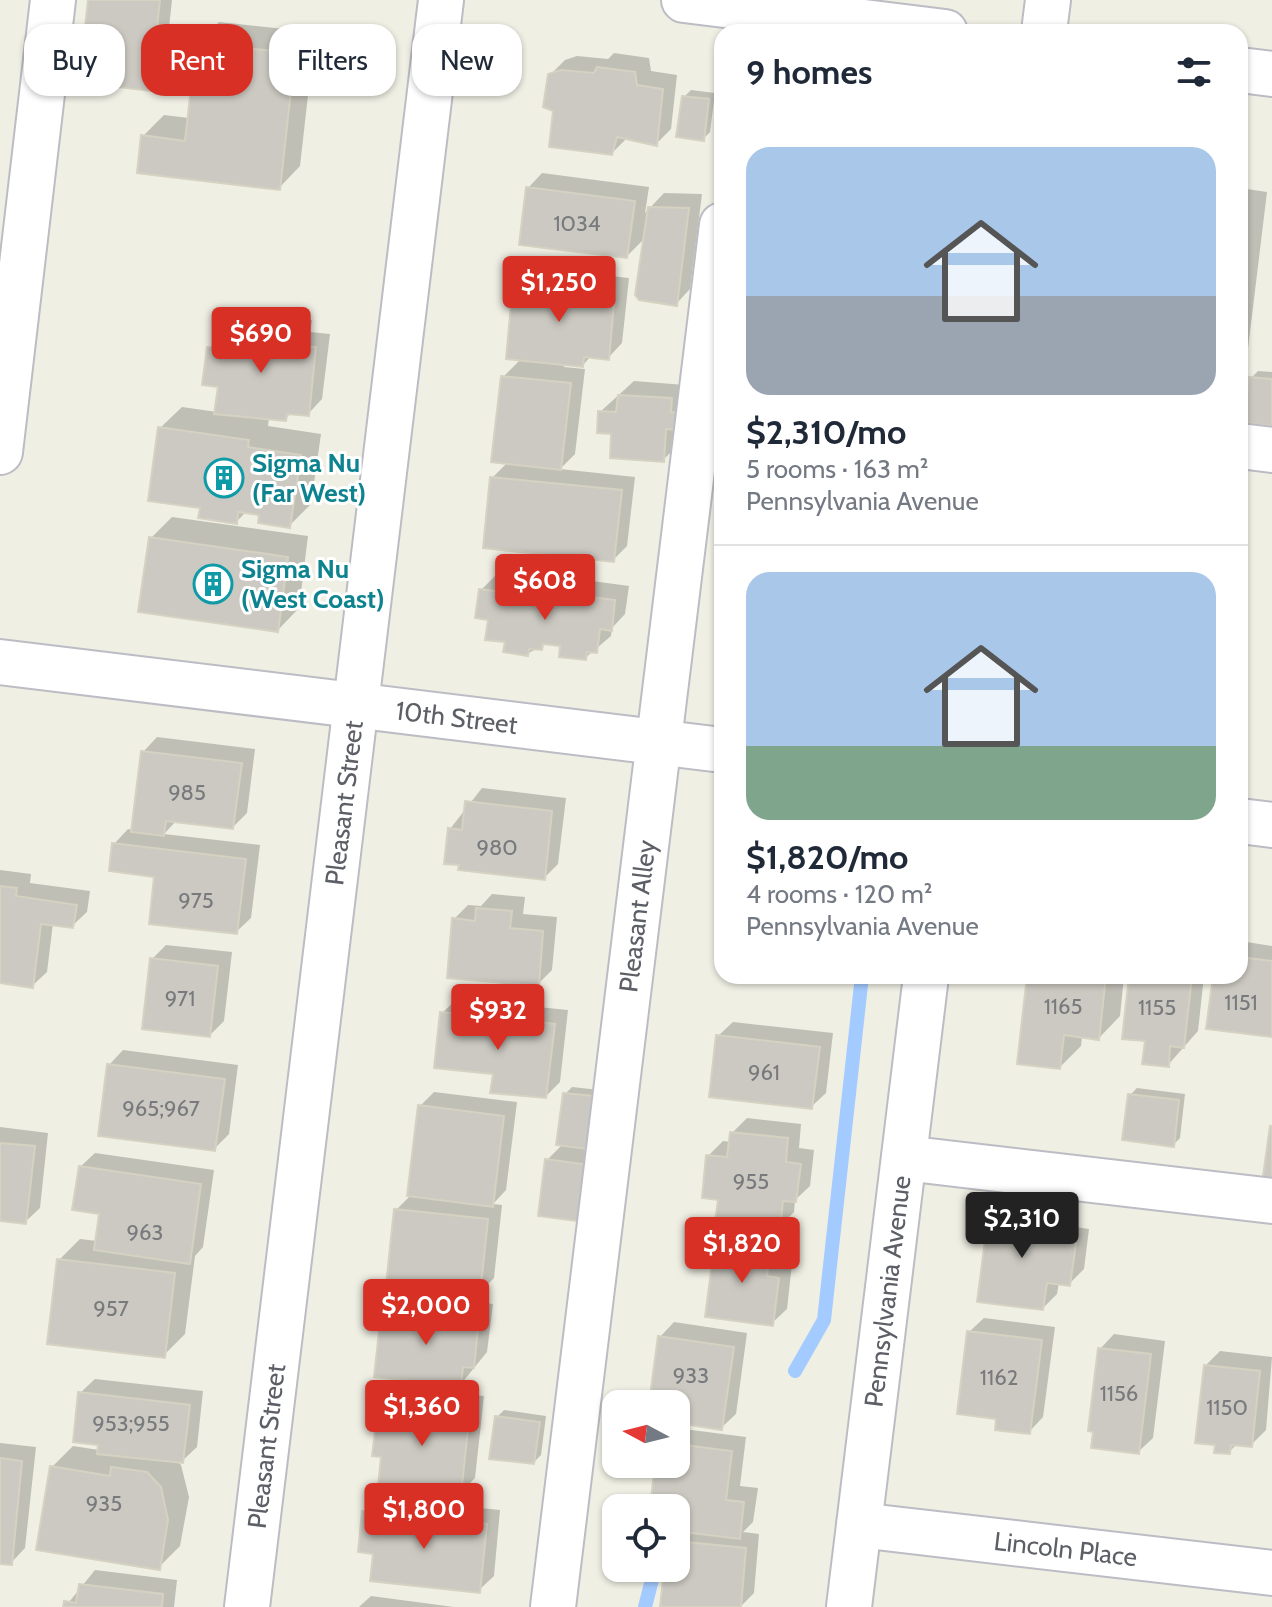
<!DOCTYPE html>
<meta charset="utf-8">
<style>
:root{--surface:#fff;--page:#f6f6f7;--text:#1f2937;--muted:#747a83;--line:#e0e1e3;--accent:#d93025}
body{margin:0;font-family:Cabin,sans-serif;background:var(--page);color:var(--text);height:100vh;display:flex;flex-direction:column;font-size:30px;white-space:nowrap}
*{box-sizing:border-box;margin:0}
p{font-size:26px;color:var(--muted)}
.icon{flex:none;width:44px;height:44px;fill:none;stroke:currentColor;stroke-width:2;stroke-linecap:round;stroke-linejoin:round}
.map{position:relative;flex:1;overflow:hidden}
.panel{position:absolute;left:714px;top:24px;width:534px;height:960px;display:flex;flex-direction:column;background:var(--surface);border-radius:24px;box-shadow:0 2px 6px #0004}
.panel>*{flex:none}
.banner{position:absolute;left:24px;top:24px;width:570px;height:72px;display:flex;gap:16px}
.needle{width:52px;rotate:277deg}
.tools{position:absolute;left:602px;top:1390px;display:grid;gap:16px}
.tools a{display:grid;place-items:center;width:88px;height:88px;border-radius:16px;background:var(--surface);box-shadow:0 2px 6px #0004;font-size:40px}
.price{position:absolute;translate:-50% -68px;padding:0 18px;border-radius:8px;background:var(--accent);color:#fff;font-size:26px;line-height:52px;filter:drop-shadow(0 2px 4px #0008)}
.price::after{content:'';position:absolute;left:50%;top:48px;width:24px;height:18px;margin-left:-12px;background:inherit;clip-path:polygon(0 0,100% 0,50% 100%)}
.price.on{background:#222;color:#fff}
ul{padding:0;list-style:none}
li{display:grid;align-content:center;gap:16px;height:424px;padding:0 32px}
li+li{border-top:2px solid var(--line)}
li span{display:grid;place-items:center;height:248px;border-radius:24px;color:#555}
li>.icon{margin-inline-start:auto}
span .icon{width:144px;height:144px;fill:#fffc;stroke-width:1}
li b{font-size:34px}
h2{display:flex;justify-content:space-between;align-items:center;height:96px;padding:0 32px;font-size:34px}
.tag{padding:0 28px;border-radius:24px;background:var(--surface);box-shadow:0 2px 6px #0004;font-size:28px;line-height:72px}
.tag.on{background:var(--accent);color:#fff}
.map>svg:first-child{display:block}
.shadow{fill:#0003;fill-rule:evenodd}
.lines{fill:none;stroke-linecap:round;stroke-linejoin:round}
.stream{stroke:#a4cbff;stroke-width:14}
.building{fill:#cbc9c1;stroke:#d5d2c2;stroke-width:2}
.minor-casing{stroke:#bcbdc4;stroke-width:48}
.minor{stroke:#fff;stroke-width:44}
.labels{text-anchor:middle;stroke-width:6;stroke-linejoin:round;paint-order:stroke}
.number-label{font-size:22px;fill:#787a7d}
.culture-label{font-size:26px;font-weight:bold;fill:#0d838f;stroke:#fff;text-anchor:start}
.street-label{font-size:26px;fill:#5c5f66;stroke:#fff}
</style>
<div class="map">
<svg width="1272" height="1607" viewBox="0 0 1272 1607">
<rect width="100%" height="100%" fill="#f0efe4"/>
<!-- shadow -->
<path class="shadow" d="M 90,0 L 172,0 L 164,75 L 149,89 L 73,54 L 86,41 Z
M 219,22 L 303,31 L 301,50 L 313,51 L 300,166 L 279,188 L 143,136 L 164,115 L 189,118 L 198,43 Z
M 614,53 L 649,58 L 651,71 L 677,75 L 671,129 L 656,144 L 626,139 L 612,153 L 550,75 L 565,60 L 577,56 L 608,59 Z
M 691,90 L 715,93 L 710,132 L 703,139 L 684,97 Z
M 542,173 L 649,187 L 645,213 L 664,193 L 702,194 L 690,289 L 676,304 L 646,237 L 627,256 L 528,188 Z
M 1240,188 L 1267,192 L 1246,365 L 1240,371 Z
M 530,268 L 629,278 L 622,343 L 608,358 L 591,356 L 583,365 L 564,363 L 564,367 L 585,369 L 575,454 L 560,469 L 635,477 L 627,546 L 613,560 L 492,478 L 508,462 L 503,377 L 521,359 L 515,283 Z
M 242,313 L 312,320 L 310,332 L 330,334 L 322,399 L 308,414 L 292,412 L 285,419 L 269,418 L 268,426 L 321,434 L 311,504 L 289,526 L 246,512 L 236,522 L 203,507 L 160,428 L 182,407 L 217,412 L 220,385 L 209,348 L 227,334 L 228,327 Z
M 1258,371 L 1272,372 L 1272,424 L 1251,378 Z
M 634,381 L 685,385 L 678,445 L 663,460 L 613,432 L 600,412 Z
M 172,517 L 308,536 L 299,608 L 278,630 L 151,538 Z
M 1240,548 L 1247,549 L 1240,623 Z
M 495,576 L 564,584 L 570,578 L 629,586 L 625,614 L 612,628 L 611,636 L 585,658 L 562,645 L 547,643 L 527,654 L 507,640 L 490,618 L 481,590 Z
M 157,737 L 255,749 L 247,813 L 233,827 L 177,820 L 164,834 L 260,845 L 251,918 L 236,932 L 114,844 L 128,829 L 133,830 L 143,752 Z
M 482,788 L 566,798 L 558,864 L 544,878 L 450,829 Z
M 0,870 L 31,874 L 30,883 L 90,891 L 87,912 L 72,926 L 53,923 L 47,972 L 32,986 L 0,981 Z
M 492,894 L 525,897 L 523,914 L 557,917 L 552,970 L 538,984 L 454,919 L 468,905 L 481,906 Z
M 1240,941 L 1272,946 L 1272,1035 L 1215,976 L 1240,976 Z
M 166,945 L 232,952 L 224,1021 L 210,1035 L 152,959 Z
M 1029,976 L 1124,976 L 1120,1016 L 1099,1038 L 1082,1036 L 1081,1046 L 1060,1067 Z
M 1131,976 L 1204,976 L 1198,1031 L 1168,1065 L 1147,1039 Z
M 457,999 L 568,1010 L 560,1082 L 546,1096 L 495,1072 L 442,1013 Z
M 733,1022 L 833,1033 L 826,1093 L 811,1107 L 718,1036 Z
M 123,1050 L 238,1065 L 229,1134 L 214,1149 L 109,1065 Z
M 572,1087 L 600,1090 L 593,1140 L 584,1149 L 604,1151 L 540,1214 L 547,1160 L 563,1144 L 565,1094 Z
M 1137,1088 L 1185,1094 L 1180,1138 L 1173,1145 L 1130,1095 Z
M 434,1092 L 517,1102 L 506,1190 L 493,1204 L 502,1205 L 494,1278 L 480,1292 L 396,1210 L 409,1197 L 420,1106 Z
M 747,1118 L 801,1124 L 799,1148 L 814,1150 L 810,1186 L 795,1200 L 794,1212 L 779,1227 L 720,1198 L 708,1156 L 723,1141 L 731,1142 L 732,1133 Z
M 0,1127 L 48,1133 L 40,1208 L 25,1222 L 0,1219 Z
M 95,1153 L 214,1170 L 203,1247 L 195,1256 L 185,1334 L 164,1355 L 59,1260 L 80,1239 L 97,1241 L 101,1212 L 80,1167 Z
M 1005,1196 L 1065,1203 L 1062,1225 L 1089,1229 L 1084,1269 L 1069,1284 L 1059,1282 L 1057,1294 L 1043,1308 L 991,1210 Z
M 731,1228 L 784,1234 L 780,1262 L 792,1264 L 787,1309 L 772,1323 L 717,1242 Z
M 410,1295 L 493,1304 L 487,1352 L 461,1384 L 382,1313 L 397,1299 L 405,1300 ZM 398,1307 L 489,1317 L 489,1321 L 394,1311 Z
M 984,1318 L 1055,1327 L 1043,1417 L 1029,1432 L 998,1417 L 969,1332 Z
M 674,1322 L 747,1333 L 736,1414 L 721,1428 L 676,1421 L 676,1404 L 650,1404 L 660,1337 Z
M 1114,1334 L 1165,1341 L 1153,1438 L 1138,1452 L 1100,1349 Z
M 1220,1351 L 1272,1357 L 1266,1430 L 1251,1445 L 1238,1443 L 1229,1452 L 1206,1365 Z
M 95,1379 L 203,1391 L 197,1447 L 182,1461 L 177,1461 L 181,1465 L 189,1497 L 180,1546 L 159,1567 L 52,1467 L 73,1446 L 99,1450 L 100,1443 L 80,1393 Z
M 403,1388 L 484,1396 L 475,1478 L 461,1492 L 383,1456 L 378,1424 L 387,1414 L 389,1402 Z
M 504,1410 L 546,1416 L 541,1455 L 534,1462 L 497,1417 Z
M 676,1428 L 746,1437 L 740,1486 L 758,1488 L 753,1522 L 743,1532 L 759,1534 L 754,1593 L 740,1607 L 662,1607 L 666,1568 L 676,1568 L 676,1534 L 680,1530 L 676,1529 L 676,1508 L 652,1508 L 657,1464 L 676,1464 Z
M 0,1443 L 36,1447 L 25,1548 L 11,1563 L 0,1562 Z
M 379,1498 L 500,1510 L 494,1576 L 479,1590 L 375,1552 L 364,1512 Z
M 95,1570 L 177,1580 L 174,1607 L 65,1607 Z
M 371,1596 L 454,1607 L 359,1607 Z"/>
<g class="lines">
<!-- stream -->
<path class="stream" d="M 795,1371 L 824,1320 L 862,976
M 645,1607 L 655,1568"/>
</g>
<!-- building -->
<path class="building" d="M 88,0 L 160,0 L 150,91 L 68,81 L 71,53 L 82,54 Z
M 196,43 L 283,52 L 281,71 L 293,72 L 280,190 L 137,173 L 141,135 L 185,141 Z
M 597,67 L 635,72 L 637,85 L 663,89 L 657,146 L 617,137 L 612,155 L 549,147 L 553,111 L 543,107 L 548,74 L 561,70 L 594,73 Z
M 682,96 L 709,99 L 704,141 L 676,137 Z
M 526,187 L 635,201 L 627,258 L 519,245 Z
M 648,207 L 689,208 L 677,306 L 639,300 L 635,295 Z
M 1240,211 L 1247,212 L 1240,269 Z
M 513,282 L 615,292 L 609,360 L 584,357 L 583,367 L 506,359 Z
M 226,326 L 298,334 L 297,346 L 316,347 L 309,416 L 287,414 L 286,421 L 214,414 L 218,387 L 202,385 L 207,347 L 223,349 Z
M 501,376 L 571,383 L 561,470 L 491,462 Z
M 1249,377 L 1272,379 L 1272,426 L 1244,423 Z
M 618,395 L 672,398 L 671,412 L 681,413 L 680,430 L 666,429 L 664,462 L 610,458 L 611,434 L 597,433 L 598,411 L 616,412 Z
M 158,427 L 249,440 L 248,447 L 301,455 L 290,528 L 258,523 L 259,515 L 238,512 L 237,524 L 198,518 L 200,508 L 148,501 Z
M 490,477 L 622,490 L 614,562 L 483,548 Z
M 149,537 L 288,557 L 278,632 L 138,612 Z
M 479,589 L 553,598 L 553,592 L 615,600 L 612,631 L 600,629 L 597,653 L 587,652 L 586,660 L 559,657 L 560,646 L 543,644 L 542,650 L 529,649 L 528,656 L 503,652 L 505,642 L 485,640 L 488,620 L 475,618 Z
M 141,751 L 242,763 L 233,829 L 166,821 L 164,836 L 131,832 Z
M 465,801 L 552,811 L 545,880 L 458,870 L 459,865 L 444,864 L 448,828 L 462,830 Z
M 112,843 L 246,859 L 237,934 L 149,924 L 154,877 L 109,871 Z
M 0,886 L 17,888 L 16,896 L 77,905 L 73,928 L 41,924 L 33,988 L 0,983 Z
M 476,908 L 512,911 L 510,928 L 543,931 L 539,986 L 447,978 L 452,918 L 475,921 Z
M 1240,957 L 1272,961 L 1272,1037 L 1206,1029 L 1213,976 L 1240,976 Z
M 150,958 L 218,966 L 210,1037 L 142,1029 Z
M 1027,976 L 1106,976 L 1099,1040 L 1064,1035 L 1060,1069 L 1017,1064 Z
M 1129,976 L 1192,976 L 1184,1048 L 1170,1046 L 1169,1067 L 1142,1064 L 1145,1041 L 1122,1039 Z
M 440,1012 L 555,1024 L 546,1098 L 490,1093 L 493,1074 L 434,1068 Z
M 716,1035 L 820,1047 L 812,1109 L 709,1097 Z
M 107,1064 L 225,1079 L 215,1151 L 98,1136 Z
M 563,1093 L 594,1096 L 587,1149 L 556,1145 Z
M 1128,1094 L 1179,1100 L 1174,1147 L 1122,1140 Z
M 418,1105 L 504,1116 L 493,1207 L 407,1196 Z
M 1270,1126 L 1272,1126 L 1272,1184 L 1262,1183 Z
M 730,1132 L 788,1138 L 786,1162 L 801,1164 L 796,1202 L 783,1201 L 780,1229 L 715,1222 L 718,1200 L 702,1198 L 706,1155 L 727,1157 Z
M 0,1143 L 35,1146 L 26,1224 L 0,1221 Z
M 545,1159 L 590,1165 L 584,1222 L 538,1216 Z
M 79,1166 L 201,1184 L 190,1264 L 94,1250 L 99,1214 L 72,1210 Z
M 394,1209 L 488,1219 L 480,1295 L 386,1285 Z
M 989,1209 L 1052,1217 L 1049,1239 L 1076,1243 L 1070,1286 L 1047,1283 L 1043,1310 L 977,1302 Z
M 715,1241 L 771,1248 L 767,1276 L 779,1278 L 773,1326 L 705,1317 Z
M 57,1259 L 175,1273 L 165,1358 L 47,1344 Z
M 394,1309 L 479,1318 L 474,1368 L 463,1367 L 461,1386 L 374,1377 L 381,1313 L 394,1314 Z
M 967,1331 L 1042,1340 L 1030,1434 L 995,1430 L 996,1419 L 957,1414 Z
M 658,1336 L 734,1347 L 722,1430 L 676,1423 L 676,1404 L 649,1404 Z
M 1098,1348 L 1151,1354 L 1139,1454 L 1091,1448 L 1093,1432 L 1088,1431 Z
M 1204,1365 L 1260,1371 L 1252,1447 L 1231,1445 L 1230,1454 L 1214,1453 L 1215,1445 L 1195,1443 Z
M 78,1392 L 190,1405 L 183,1463 L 97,1454 L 98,1445 L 73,1442 Z
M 387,1401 L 470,1410 L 461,1495 L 378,1486 L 381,1457 L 372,1456 L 376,1423 L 384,1424 Z
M 495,1416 L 540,1422 L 534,1464 L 489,1459 Z
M 676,1444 L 732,1451 L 726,1500 L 744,1502 L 740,1539 L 676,1531 L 676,1508 L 650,1508 L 655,1464 L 676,1464 Z
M 0,1458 L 22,1461 L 12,1565 L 0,1564 Z
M 50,1466 L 110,1476 L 111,1467 L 147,1472 L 161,1487 L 168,1520 L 160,1570 L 36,1550 Z
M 362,1511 L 487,1524 L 480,1593 L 370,1581 L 373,1554 L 358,1552 Z
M 676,1541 L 746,1548 L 741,1607 L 660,1607 L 664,1568 L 676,1568 Z
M 79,1584 L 163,1594 L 162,1607 L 63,1607 L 64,1601 L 76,1603 Z"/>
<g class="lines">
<!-- minor casing -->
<g class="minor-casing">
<g id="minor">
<path d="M 684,0 L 945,32"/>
<path d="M 1044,32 L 1048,0"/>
<path d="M 1240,70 L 1272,74"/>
<path d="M 1240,446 L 1272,450"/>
<path d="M 0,452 L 53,0"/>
<path id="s1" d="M 0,662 L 722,750"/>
<path d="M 1240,821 L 1272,825"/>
<path d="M 904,1158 L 1272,1201"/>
<path id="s2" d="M 859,1525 L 1272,1573"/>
<path id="s3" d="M 247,1607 L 441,0"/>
<path id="s4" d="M 553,1607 L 722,225"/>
<path id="s5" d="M 849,1607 L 926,976"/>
</g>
</g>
<!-- minor -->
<use href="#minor" class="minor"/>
</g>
<!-- icons -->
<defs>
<g id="building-ring" transform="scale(2)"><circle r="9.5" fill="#fff" stroke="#0f9aa8" stroke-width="1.5"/><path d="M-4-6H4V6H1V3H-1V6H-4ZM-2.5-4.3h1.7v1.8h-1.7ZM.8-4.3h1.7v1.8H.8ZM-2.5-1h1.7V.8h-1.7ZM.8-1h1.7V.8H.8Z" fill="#0f9aa8"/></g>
</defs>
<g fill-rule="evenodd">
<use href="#building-ring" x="224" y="478"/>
<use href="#building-ring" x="213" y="584"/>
</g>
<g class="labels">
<!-- number labels -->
<g class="number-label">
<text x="577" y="231">1034</text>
<text x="187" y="800">985</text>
<text x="497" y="855">980</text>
<text x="196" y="908">975</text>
<text x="180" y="1006">971</text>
<text x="1241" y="1010">1151</text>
<text x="1063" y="1014">1165</text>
<text x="1157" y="1015">1155</text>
<text x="764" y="1080">961</text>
<text x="161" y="1116">965;967</text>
<text x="751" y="1189">955</text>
<text x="145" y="1240">963</text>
<text x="111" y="1316">957</text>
<text x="691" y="1383">933</text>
<text x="999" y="1385">1162</text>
<text x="1119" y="1401">1156</text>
<text x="1227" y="1415">1150</text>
<text x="131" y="1431">953;955</text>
<text x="104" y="1511">935</text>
</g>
<!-- culture labels -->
<g class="culture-label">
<text x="252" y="472">Sigma Nu<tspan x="252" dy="30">(Far West)</tspan></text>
<text x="241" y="578">Sigma Nu<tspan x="241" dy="30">(West Coast)</tspan></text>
</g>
<!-- street labels -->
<g class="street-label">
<text dy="9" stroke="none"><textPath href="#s1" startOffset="460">10th Street</textPath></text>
<text dy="9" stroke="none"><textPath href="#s3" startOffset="810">Pleasant Street</textPath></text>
<text dy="9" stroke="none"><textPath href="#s4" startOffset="696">Pleasant Alley</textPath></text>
<text dy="9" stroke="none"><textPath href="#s5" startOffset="318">Pennsylvania Avenue</textPath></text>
<text dy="9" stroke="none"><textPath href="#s3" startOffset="162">Pleasant Street</textPath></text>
<text dy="9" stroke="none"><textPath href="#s2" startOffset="208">Lincoln Place</textPath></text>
</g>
</g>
</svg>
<div class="tools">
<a><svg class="needle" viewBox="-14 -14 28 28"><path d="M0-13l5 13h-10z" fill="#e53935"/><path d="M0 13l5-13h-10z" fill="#747a83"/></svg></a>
<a><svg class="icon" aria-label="locate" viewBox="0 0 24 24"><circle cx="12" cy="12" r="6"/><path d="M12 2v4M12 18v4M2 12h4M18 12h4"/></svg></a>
</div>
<b class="price" style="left:559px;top:324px">$1,250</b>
<b class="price" style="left:261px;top:375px">$690</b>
<b class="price" style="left:545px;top:622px">$608</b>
<b class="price" style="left:498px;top:1052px">$932</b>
<b class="price on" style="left:1022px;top:1260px">$2,310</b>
<b class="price" style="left:742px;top:1285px">$1,820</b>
<b class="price" style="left:426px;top:1347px">$2,000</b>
<b class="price" style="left:422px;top:1448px">$1,360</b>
<b class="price" style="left:424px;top:1551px">$1,800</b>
<div class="banner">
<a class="tag">Buy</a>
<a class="tag on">Rent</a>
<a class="tag">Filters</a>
<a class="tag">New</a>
</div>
<section class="panel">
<h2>9 homes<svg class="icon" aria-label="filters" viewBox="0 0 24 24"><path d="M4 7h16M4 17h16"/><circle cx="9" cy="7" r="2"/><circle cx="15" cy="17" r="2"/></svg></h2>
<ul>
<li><span style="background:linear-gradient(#a9c7e8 60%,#9aa5b1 0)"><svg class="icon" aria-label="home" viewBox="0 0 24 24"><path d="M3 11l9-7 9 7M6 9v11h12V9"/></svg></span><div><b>$2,310/mo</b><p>5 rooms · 163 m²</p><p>Pennsylvania Avenue</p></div></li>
<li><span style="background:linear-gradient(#a9c7e8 70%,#7fa58c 0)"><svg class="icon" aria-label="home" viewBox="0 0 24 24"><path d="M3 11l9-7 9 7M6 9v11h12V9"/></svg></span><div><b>$1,820/mo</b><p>4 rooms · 120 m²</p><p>Pennsylvania Avenue</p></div></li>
</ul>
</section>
</div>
